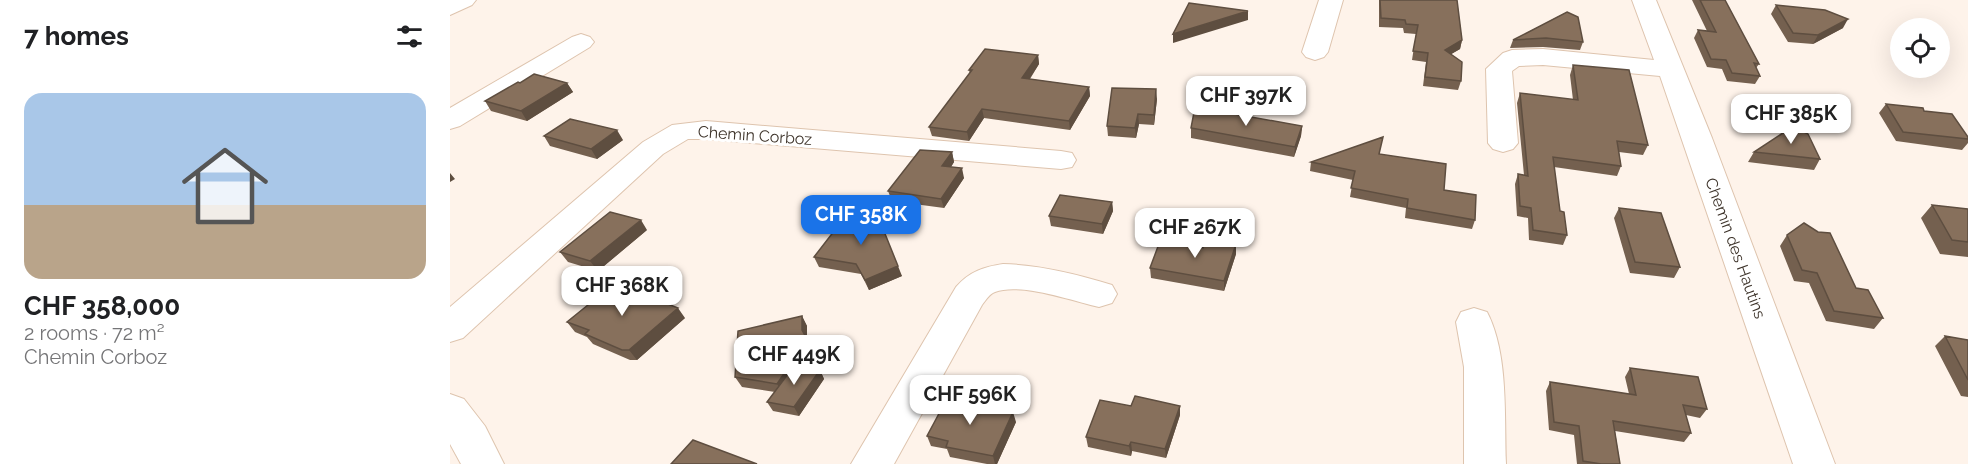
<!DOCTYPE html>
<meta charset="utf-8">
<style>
:root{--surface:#fff;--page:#f6f6f6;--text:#202124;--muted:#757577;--accent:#1a73e8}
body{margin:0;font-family:Raleway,sans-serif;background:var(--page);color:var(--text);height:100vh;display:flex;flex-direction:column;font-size:22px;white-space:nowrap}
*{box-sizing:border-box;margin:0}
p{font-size:20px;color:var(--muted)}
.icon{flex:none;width:33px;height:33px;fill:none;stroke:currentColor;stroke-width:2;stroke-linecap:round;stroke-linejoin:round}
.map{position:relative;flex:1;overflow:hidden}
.sheet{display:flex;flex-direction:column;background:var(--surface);width:450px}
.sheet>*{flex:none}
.buttons{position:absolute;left:1440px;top:18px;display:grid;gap:12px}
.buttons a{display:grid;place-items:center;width:60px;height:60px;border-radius:50%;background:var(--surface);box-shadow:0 6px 24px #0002;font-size:30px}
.price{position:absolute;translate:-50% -51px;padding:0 14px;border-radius:12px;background:#fff;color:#222;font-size:20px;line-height:39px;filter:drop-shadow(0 2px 3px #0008)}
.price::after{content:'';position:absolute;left:50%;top:36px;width:18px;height:14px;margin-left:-9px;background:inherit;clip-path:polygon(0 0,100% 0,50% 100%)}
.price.active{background:var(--accent);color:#fff}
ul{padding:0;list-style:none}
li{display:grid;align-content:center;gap:12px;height:318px;padding:0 24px}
li span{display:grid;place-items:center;height:186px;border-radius:18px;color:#555}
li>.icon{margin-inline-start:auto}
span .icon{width:108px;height:108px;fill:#fffc;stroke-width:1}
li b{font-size:26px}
h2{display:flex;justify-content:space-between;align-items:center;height:72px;padding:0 24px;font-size:26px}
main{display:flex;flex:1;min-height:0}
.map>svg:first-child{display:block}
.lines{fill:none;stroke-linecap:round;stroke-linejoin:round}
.street-casing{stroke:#dec4ae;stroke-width:2}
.street{fill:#fff;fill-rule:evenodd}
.wall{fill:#74604f}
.shaded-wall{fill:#5e4e40}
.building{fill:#87705c;stroke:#5e4e40;stroke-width:1.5}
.labels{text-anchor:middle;stroke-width:6;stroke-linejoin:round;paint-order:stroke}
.street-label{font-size:16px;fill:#3e342b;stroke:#fff}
</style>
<main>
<section class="sheet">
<h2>7 homes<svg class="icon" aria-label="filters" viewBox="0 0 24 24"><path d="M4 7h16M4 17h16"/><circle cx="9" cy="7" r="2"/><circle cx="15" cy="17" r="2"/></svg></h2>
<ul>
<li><span style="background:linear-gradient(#a9c7e8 60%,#b9a48a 0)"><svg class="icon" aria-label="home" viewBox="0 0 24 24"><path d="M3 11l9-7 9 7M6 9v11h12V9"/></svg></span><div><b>CHF 358,000</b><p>2 rooms · 72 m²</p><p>Chemin Corboz</p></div></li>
</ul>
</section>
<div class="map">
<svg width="1518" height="464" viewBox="0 0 1518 464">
<rect width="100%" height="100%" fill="#fef3ea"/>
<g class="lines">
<!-- street casing -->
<g class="street-casing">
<path id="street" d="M 0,0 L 26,0 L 22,5 L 0,15 Z
M 869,0 L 893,0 L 878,52 L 874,57 L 865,60 L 856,57 L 852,52 Z
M 1182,0 L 1206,0 L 1262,138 L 1385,464 L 1343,464 L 1210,76 L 1093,65 L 1069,66 L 1062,71 L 1068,143 L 1063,149 L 1053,152 L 1043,149 L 1038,143 L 1036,69 L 1053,53 L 1062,50 L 1093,49 L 1204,60 Z
M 131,34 L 140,37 L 144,42 L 140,47 L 10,126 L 0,129 L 0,108 L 122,37 Z
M 256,121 L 611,151 L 622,153 L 626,160 L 622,167 L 611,169 L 256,139 L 238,139 L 213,154 L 13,338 L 0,342 L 0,307 L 193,142 L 222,125 Z
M 553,264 C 590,265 627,274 662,285 L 667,294 L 662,303 L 649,307 C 623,301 570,282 545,292 C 539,294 536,300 532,305 L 444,464 L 401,464 L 506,287 C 520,271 534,267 553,264 Z
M 1024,308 L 1037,312 C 1059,354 1054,418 1056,464 L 1014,464 L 1014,367 L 1006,322 L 1011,312 Z
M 0,394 L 14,399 L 35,426 L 54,464 L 11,464 L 0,444 Z"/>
</g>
<!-- street -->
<use href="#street" class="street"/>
</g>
<!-- wall -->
<path class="wall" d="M 929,0 L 1007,0 L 1012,40 L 1010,49 L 1001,54 L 1011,81 L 1008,90 L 973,86 L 976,62 L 962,60 L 966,34 L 954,33 L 953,28 L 929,27 Z
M 1242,0 L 1275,0 L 1309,64 L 1306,68 L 1310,76 L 1305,84 L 1277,81 L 1272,69 L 1257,67 L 1244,38 L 1248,30 L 1257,31 Z
M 1326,5 L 1393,28 L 1363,44 L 1338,42 L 1321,14 Z
M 1117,12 L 1133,42 L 1130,50 L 1093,47 L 1060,48 L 1063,40 Z
M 588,55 L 589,64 L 580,79 L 639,87 L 640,96 L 620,130 L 534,118 L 519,141 L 482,136 L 479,127 L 520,74 L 519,70 Z
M 1123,65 L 1198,145 L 1193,155 L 1169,152 L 1171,166 L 1167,176 L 1104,167 L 1110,211 L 1117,235 L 1113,245 L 1079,240 L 1078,218 L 1067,216 L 1065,184 L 1068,174 L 1074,175 L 1067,103 L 1070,93 L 1123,100 L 1120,75 Z
M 70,83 L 117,83 L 123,92 L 77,121 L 41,111 L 35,101 Z
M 707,99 L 704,125 L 689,124 L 686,138 L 658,136 L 657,126 Z
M 1436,104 L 1474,111 L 1518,137 L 1518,143 L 1512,150 L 1446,141 L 1429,113 Z
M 852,126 L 851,136 L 844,157 L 741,138 L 741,128 Z
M 94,136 L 173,140 L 147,159 L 100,146 Z
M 502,152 L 504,162 L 501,167 L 514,178 L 494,208 L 442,201 L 438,191 Z
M 1304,152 L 1370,159 L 1364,170 L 1298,162 Z
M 930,154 L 994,190 L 1025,220 L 1022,229 L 955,218 L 956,208 L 900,197 L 903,180 L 860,171 L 861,162 Z
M 662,202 L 663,211 L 653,234 L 601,226 L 599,216 Z
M 1482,205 L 1518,209 L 1518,257 L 1490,254 L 1471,218 Z
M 1169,208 L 1230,267 L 1224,278 L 1180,273 L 1164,218 Z
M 395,217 L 452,276 L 419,290 L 411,274 L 369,267 L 364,257 Z
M 197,230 L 148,271 L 118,262 L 110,252 Z
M 1337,235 L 1406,288 L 1433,318 L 1424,329 L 1376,321 L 1359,283 L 1344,281 L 1330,246 Z
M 786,244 L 786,254 L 774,291 L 701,278 L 700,268 L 753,248 Z
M 352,316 L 357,326 L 357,339 L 363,349 L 351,367 L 370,370 L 374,379 L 349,416 L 323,411 L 317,402 L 325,392 L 292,387 L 285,377 Z
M 235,318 L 187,360 L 180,360 L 143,344 L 137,337 L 125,332 L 117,322 Z
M 1495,336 L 1518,340 L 1518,397 L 1511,396 L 1485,346 Z
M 1180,368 L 1257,409 L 1250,418 L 1236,415 L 1241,433 L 1234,442 L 1165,431 L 1170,464 L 1127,464 L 1124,435 L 1099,430 L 1096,391 L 1100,382 L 1179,394 L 1175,377 Z
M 527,405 L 566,422 L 547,464 L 537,464 L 500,457 L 497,449 L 481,446 L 477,436 Z
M 730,415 L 716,458 L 682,451 L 681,456 L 638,447 L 636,437 Z"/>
<!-- shaded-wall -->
<path class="shaded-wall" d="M 798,11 L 798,20 L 723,43 L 723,34 Z
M 1398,19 L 1393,28 L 1363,44 L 1368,35 Z
M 1012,40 L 1010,49 L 993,59 L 995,50 Z
M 588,55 L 589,64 L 574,87 L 572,78 Z
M 117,83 L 123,92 L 77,121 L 71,111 Z
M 639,87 L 640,96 L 620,130 L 619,121 Z
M 706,89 L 707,99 L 704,125 L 704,115 Z
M 532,109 L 534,118 L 519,141 L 517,132 Z
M 688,114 L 689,124 L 686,138 L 685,128 Z
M 852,126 L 851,136 L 844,157 L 845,147 Z
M 167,130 L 173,140 L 147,159 L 141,149 Z
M 502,152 L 504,162 L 495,176 L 492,166 Z
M 512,168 L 514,178 L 494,208 L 491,199 Z
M 0,173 L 5,179 L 0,182 Z
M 662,202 L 663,211 L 653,234 L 652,224 Z
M 191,220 L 197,230 L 148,271 L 140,261 Z
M 786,244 L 786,254 L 774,291 L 774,281 Z
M 448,266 L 452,276 L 419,290 L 415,280 Z
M 228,308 L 235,318 L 187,360 L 179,350 Z
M 352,316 L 357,326 L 357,339 L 363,349 L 333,393 L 327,384 Z
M 370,370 L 374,379 L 349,416 L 344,407 Z
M 524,398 L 527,407 L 521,404 Z
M 730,406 L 730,415 L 716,458 L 715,449 Z
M 563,412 L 566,422 L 547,464 L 545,464 L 543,456 Z
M 681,442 L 682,451 L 681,456 L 679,446 Z"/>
<!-- building -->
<path class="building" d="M 930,0 L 1007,0 L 1012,40 L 995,50 L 1012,62 L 1011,81 L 975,77 L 978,53 L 963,51 L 968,25 L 956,24 L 955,20 L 931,18 Z
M 1250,0 L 1275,0 L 1309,64 L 1304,63 L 1310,76 L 1282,73 L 1276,60 L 1261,59 L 1248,30 L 1266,32 Z
M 739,3 L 798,11 L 723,34 Z
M 1326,5 L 1375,10 L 1398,19 L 1368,35 L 1343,33 Z
M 1117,12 L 1128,17 L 1133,42 L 1096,38 L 1063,40 Z
M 535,49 L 588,55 L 572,78 L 639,87 L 619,121 L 532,109 L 517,132 L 479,127 L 522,70 L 519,70 Z
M 1123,65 L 1179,70 L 1198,145 L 1167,141 L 1171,166 L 1103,157 L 1110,211 L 1114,212 L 1117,235 L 1083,230 L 1081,208 L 1070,206 L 1068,174 L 1078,176 L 1070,93 L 1128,100 Z
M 84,74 L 117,83 L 71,111 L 35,101 L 68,82 L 70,83 Z
M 662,88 L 706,89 L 704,115 L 688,114 L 685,128 L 657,126 Z
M 1436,104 L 1473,108 L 1474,111 L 1502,114 L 1518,137 L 1518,139 L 1453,132 Z
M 745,107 L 852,126 L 845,147 L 741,128 Z
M 120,119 L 167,130 L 141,149 L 94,136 Z
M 1339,129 L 1352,131 L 1358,134 L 1370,159 L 1304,152 Z
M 933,137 L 929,154 L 996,164 L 994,190 L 1026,195 L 1025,220 L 957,208 L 958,199 L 901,188 L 905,171 L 861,162 Z
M 470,150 L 502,152 L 492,166 L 512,168 L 491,199 L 438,191 Z
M 610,195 L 662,202 L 652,224 L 599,216 Z
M 423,204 L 448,266 L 415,280 L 406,264 L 364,257 L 395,217 L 410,222 Z
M 1482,205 L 1518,209 L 1518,242 L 1502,240 Z
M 1169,208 L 1211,213 L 1230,267 L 1185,262 Z
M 160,212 L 191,220 L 140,261 L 110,252 Z
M 1354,223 L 1368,232 L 1380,233 L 1406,288 L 1418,290 L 1433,318 L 1384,311 L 1367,273 L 1352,270 L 1337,235 Z
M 756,239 L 786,244 L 774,281 L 700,268 L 710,241 L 753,248 Z
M 165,283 L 228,308 L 179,350 L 172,350 L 135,334 L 139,330 L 117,322 Z
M 352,316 L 352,330 L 357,339 L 327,384 L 285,377 L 288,331 Z
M 1495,336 L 1518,340 L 1518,380 Z
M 344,366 L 370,370 L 344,407 L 317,402 Z
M 1180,368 L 1248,377 L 1257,409 L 1233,405 L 1241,433 L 1163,421 L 1170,464 L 1151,464 L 1133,461 L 1129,426 L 1104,422 L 1100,382 L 1186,395 Z
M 500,393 L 524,398 L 521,404 L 563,412 L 543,456 L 496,447 L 498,441 L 477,436 Z
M 685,396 L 730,406 L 715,449 L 681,442 L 679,446 L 636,437 L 650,400 L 681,406 Z
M 243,440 L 307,464 L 221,464 Z"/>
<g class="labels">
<!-- street labels -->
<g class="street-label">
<text transform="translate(305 135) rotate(4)" y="6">Chemin Corboz</text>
<text transform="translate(1286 248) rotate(70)" y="6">Chemin des Hautins</text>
</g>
</g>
</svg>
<div class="buttons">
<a><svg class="icon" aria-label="locate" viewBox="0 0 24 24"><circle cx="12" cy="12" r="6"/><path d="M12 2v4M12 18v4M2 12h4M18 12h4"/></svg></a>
</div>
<b class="price" style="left:796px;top:127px">CHF 397K</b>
<b class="price" style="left:1341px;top:145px">CHF 385K</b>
<b class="price active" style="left:411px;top:246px">CHF 358K</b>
<b class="price" style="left:745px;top:259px">CHF 267K</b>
<b class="price" style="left:172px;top:317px">CHF 368K</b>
<b class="price" style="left:344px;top:386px">CHF 449K</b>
<b class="price" style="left:520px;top:426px">CHF 596K</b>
</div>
</main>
